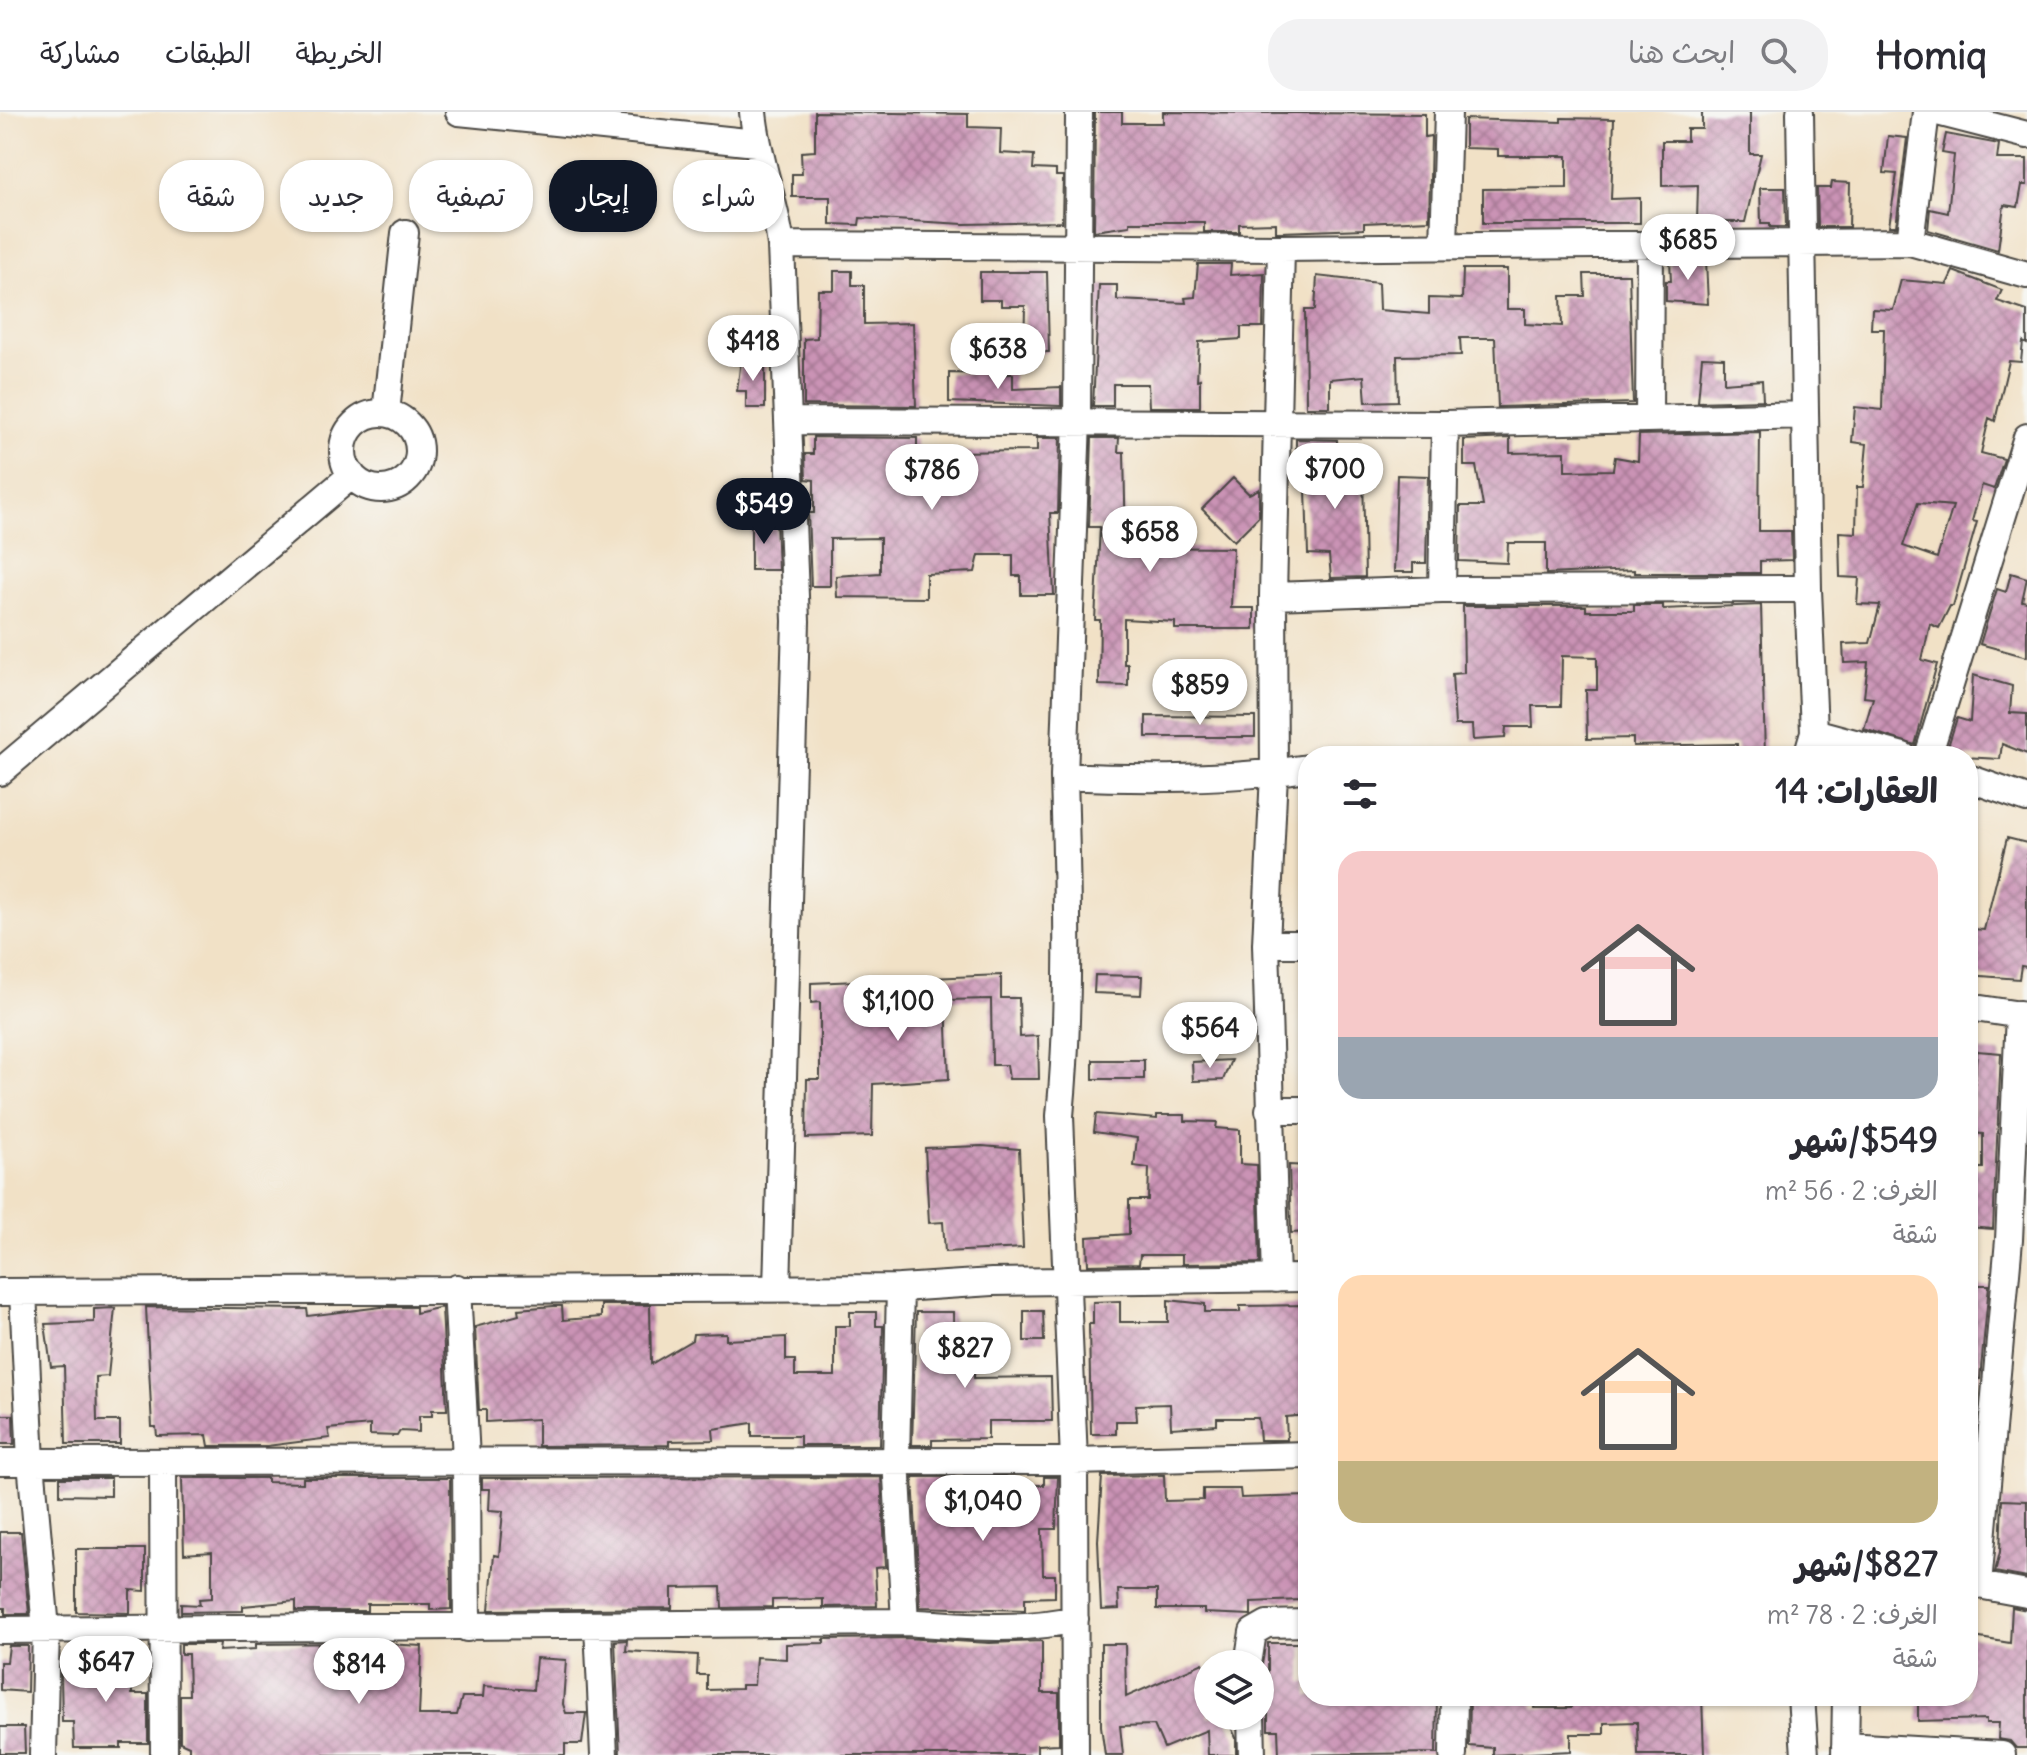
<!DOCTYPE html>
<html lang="ar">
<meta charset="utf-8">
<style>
:root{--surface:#fff;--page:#f2f2f3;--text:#2b2b33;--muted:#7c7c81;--line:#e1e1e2;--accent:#111827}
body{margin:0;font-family:Delius,"Playpen Sans Arabic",sans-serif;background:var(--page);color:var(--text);direction:rtl;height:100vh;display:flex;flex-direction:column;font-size:30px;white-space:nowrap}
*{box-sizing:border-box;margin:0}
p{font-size:26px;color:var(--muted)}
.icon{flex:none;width:44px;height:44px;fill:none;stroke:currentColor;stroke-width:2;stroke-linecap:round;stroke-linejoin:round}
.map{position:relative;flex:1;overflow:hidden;direction:ltr}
.panel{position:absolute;left:1298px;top:634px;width:680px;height:960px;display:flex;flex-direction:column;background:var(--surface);border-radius:32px;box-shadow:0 2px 6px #0004;direction:rtl}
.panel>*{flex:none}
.banner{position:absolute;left:24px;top:48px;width:760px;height:72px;direction:rtl;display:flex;gap:16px}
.tools{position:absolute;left:1194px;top:1538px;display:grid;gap:16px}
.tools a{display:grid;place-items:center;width:80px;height:80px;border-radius:50%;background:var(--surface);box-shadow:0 2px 6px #0004;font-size:40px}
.price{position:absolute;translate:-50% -68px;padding:0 18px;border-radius:28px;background:#fff;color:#222;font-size:26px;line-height:52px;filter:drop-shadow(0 2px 4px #0008)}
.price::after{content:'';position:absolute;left:50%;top:48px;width:24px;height:18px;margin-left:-12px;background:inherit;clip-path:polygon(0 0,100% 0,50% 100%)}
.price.active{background:var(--accent);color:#fff}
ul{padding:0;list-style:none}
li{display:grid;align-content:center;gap:16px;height:424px;padding:0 40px}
li span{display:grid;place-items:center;height:248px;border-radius:24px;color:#555}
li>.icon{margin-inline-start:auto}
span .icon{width:144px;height:144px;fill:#fffc;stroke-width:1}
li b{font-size:34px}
h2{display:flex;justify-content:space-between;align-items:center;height:96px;padding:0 40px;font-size:34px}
.chip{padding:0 28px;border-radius:32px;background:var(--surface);box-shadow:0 2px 6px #0004;font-size:28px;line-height:72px}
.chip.active{background:var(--accent);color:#fff}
header{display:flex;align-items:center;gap:48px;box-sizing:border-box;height:112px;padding:0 40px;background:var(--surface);border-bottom:2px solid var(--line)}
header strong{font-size:38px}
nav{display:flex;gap:44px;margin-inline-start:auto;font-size:28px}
.search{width:560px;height:72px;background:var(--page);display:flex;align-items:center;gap:20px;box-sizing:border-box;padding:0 28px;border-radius:32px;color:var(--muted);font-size:30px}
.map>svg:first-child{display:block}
.building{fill:url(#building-cross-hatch);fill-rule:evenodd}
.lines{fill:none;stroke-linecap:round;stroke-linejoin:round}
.minor-casing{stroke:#494642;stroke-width:30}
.minor{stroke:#fff;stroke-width:26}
</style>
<header>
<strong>Homiq</strong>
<div class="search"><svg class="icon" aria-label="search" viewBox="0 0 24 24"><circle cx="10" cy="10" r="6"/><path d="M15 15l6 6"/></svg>ابحث هنا</div>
<nav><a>الخريطة</a><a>الطبقات</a><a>مشاركة</a></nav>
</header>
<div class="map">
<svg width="2027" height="1643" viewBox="0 0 2027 1643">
<defs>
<pattern id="building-cross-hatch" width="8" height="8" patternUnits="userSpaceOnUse" patternTransform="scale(2)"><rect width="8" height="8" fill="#ca93b5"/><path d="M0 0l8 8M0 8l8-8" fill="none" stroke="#a47893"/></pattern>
</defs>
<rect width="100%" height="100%" fill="#f6f6f2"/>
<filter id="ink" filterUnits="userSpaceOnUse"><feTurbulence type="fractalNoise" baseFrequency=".0125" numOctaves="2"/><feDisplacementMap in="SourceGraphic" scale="16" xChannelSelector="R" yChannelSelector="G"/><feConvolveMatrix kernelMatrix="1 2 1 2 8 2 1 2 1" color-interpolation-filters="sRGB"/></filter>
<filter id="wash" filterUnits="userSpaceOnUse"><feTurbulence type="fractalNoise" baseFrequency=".006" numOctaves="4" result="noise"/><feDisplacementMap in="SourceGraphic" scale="32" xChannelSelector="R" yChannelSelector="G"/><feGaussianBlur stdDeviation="1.8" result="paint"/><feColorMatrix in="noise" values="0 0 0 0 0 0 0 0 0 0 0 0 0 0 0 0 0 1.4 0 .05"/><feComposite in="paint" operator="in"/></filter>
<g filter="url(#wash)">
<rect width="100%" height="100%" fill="#f1e1c6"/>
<g id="blocks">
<!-- building -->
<path class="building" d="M 815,0 L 968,2 L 968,15 L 1001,16 L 1000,41 L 1034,43 L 1033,57 L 1056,58 L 1056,64 L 1063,64 L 1062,110 L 964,112 L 860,106 L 859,113 L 830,112 L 830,85 L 792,85 L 792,62 L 802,62 L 801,40 L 815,39 Z
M 1095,0 L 1122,0 L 1122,11 L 1163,11 L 1163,0 L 1425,2 L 1425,25 L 1431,24 L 1429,108 L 1364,111 L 1364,117 L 1281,120 L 1276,120 L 1276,111 L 1239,112 L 1239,120 L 1204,120 L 1204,110 L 1130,110 L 1130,114 L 1094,119 Z
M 1702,0 L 1750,0 L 1750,42 L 1761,42 L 1745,110 L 1697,110 L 1698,73 L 1662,74 L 1662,29 L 1687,29 L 1687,17 L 1702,17 Z
M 1561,6 L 1614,7 L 1611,87 L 1640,86 L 1640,111 L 1483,111 L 1483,77 L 1567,76 L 1567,44 L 1498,44 L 1498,37 L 1465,36 L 1465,7 L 1561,10 Z
M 1946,22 L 1999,32 L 1997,47 L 2027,47 L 2027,73 L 2022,73 L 2018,95 L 2004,93 L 1998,138 L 1928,118 L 1930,97 L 1948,101 L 1954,43 L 1942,41 Z
M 1888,24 L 1907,26 L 1896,114 L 1889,114 L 1897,62 L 1884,61 Z
M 1832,70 L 1850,71 L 1849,115 L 1818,115 L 1817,76 L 1831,76 Z
M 1760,76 L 1785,76 L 1786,115 L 1770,115 L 1770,111 L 1761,111 Z
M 1670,148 L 1706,148 L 1708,192 L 1666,189 L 1666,169 L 1671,169 Z
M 1198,152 L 1231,152 L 1230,163 L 1264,161 L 1263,215 L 1241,215 L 1241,227 L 1199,230 L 1197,268 L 1200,267 L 1200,295 L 1149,295 L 1148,272 L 1113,272 L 1113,294 L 1093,294 L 1099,173 L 1117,173 L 1117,188 L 1186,191 L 1185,186 L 1195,185 Z
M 1463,157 L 1507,157 L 1507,197 L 1525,197 L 1525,212 L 1562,214 L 1561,184 L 1585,184 L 1584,162 L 1629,162 L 1633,291 L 1498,295 L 1495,226 L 1460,226 L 1461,243 L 1397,244 L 1398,289 L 1366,290 L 1364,264 L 1330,267 L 1330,295 L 1306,295 L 1305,198 L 1315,198 L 1317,164 L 1378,171 L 1379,198 L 1429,202 L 1429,186 L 1462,187 Z
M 834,159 L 852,159 L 852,173 L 864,173 L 864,212 L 913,211 L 916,294 L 804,293 L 804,227 L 817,226 L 818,178 L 834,178 Z
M 1953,159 L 2002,178 L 1997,189 L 2027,199 L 2027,232 L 2023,230 L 2021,250 L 2009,249 L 1995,309 L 1989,306 L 1981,341 L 2004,347 L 1994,377 L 1982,373 L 1972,409 L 1977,410 L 1953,494 L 1950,494 L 1939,516 L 1930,512 L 1922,548 L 1937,552 L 1915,633 L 1864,617 L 1873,586 L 1864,585 L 1868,550 L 1844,551 L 1843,532 L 1870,531 L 1880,493 L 1857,492 L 1859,466 L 1840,465 L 1839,420 L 1856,421 L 1857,375 L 1863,375 L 1867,332 L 1852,330 L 1855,295 L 1882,298 L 1884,217 L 1871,217 L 1872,197 L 1893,198 L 1901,168 L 1947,172 ZM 1918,391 L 1953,394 L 1937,446 L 1903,434 Z
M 980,160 L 1047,160 L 1049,240 L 1024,240 L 1025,194 L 1001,194 L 1001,188 L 980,188 Z
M 1702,245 L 1724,246 L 1724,271 L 1762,268 L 1763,288 L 1698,290 Z
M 741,248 L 765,248 L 765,296 L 746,296 L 746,279 L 737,279 Z
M 949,261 L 1013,262 L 1013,277 L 1061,275 L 1061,294 L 949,290 Z
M 1760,320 L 1759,419 L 1791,419 L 1792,448 L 1760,449 L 1760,461 L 1634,461 L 1634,458 L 1546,462 L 1546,431 L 1508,431 L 1507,451 L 1459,449 L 1460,394 L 1483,394 L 1476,354 L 1464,354 L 1464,328 L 1510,326 L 1510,341 L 1565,340 L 1565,359 L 1613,358 L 1615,345 L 1638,349 L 1639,323 Z
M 813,325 L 917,326 L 917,351 L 949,351 L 949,340 L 1037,339 L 1037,326 L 1060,326 L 1058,401 L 1050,401 L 1054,483 L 1021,483 L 1021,464 L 1013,464 L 1013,443 L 979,443 L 975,460 L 926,462 L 926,486 L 837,485 L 836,464 L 880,461 L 880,426 L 830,427 L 830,474 L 811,474 L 808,401 L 814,401 L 814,368 L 806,367 L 805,342 L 813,342 Z
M 1092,326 L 1119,326 L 1118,340 L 1124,340 L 1126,435 L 1233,436 L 1231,496 L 1254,496 L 1254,517 L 1175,517 L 1175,510 L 1124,507 L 1124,552 L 1128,552 L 1128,574 L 1099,573 L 1100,508 L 1095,508 L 1100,415 L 1089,415 Z
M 1296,327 L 1337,328 L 1336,359 L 1363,358 L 1365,465 L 1331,466 L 1329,443 L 1308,442 L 1306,377 L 1313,377 L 1316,340 L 1296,340 Z
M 1397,363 L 1428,364 L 1426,451 L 1413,451 L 1413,460 L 1394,460 Z
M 1233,366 L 1249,382 L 1259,377 L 1259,404 L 1234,429 L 1202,397 Z
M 751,409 L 776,409 L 778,458 L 751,458 Z
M 2011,461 L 2027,466 L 2022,489 L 2027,490 L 2027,545 L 1980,532 L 1997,477 L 2006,480 Z
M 1634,493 L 1663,493 L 1663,497 L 1761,493 L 1765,644 L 1737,644 L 1737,632 L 1633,634 L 1633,626 L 1587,627 L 1586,578 L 1597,578 L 1597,545 L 1562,544 L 1561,594 L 1532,594 L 1533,615 L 1506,615 L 1505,626 L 1473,628 L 1472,613 L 1455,613 L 1452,562 L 1464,561 L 1463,494 L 1586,494 L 1586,499 L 1634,499 Z
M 1973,563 L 2012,574 L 2010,601 L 2027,602 L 2027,642 L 2002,632 L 2000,647 L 1945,644 L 1957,606 L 1970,610 Z
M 1146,604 L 1255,605 L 1255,625 L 1146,625 Z
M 2007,726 L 2027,731 L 2027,855 L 2021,854 L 2019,867 L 1969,863 L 1973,817 L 1984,818 Z
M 1001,863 L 1001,886 L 1019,886 L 1020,925 L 1038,924 L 1039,967 L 1009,967 L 1007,953 L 992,953 L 991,887 L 946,888 L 949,967 L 873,972 L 872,1024 L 806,1026 L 807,967 L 820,967 L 820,890 L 811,891 L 811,871 Z
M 1095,863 L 1142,864 L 1141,883 L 1094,881 Z
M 1977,939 L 2001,941 L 1993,1117 L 1968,1115 L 1968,1056 L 1983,1056 L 1983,1022 L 1971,1021 Z
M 1093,948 L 1144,948 L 1144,967 L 1093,967 Z
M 1231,948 L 1223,968 L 1193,969 L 1192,950 Z
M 1096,1002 L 1157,1007 L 1157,1003 L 1185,1003 L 1185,1009 L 1217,1010 L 1216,1016 L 1240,1018 L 1240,1052 L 1257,1053 L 1260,1151 L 1182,1152 L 1182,1143 L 1140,1143 L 1139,1152 L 1088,1153 L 1087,1125 L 1129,1122 L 1129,1088 L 1148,1088 L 1149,1056 L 1134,1054 L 1137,1026 L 1094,1020 Z
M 982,1034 L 1019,1037 L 1023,1136 L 945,1140 L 943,1110 L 929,1111 L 925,1036 Z
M 1289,1053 L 1308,1054 L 1308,1120 L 1291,1121 Z
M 1968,1173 L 1989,1173 L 1980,1267 L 1969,1267 Z
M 1168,1188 L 1205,1192 L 1205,1200 L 1240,1200 L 1240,1194 L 1308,1193 L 1307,1303 L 1286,1305 L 1287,1328 L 1260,1328 L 1258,1306 L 1217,1306 L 1217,1313 L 1171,1316 L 1170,1292 L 1136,1293 L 1137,1309 L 1116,1309 L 1116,1322 L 1091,1322 L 1089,1212 L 1093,1212 L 1093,1190 L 1120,1189 L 1120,1210 L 1168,1210 Z
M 601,1193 L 650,1193 L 651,1252 L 692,1228 L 693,1222 L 726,1221 L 726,1228 L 786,1225 L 786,1248 L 795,1248 L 795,1264 L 835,1264 L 835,1214 L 850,1214 L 850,1200 L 876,1200 L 876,1214 L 883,1214 L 880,1333 L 800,1333 L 800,1324 L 752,1324 L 752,1311 L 713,1317 L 714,1328 L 669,1329 L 669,1333 L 538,1334 L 538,1307 L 486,1310 L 486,1298 L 479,1298 L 475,1215 L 519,1203 L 518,1197 L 554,1194 L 562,1194 L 563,1208 L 601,1205 Z
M 146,1195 L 307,1197 L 308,1204 L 381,1195 L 416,1195 L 416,1201 L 442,1195 L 447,1298 L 432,1298 L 432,1304 L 419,1304 L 419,1320 L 400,1319 L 397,1324 L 370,1323 L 370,1313 L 328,1317 L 330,1326 L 267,1334 L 209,1334 L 207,1323 L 157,1324 L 156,1315 L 152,1315 Z
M 115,1196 L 108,1264 L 96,1265 L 97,1309 L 120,1309 L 120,1332 L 66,1332 L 64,1254 L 51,1255 L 45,1212 L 94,1210 L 94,1197 Z
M 1024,1199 L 1043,1199 L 1044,1229 L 1024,1229 Z
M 916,1200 L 953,1200 L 954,1242 L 955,1247 L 974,1247 L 974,1266 L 1051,1265 L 1052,1309 L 988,1309 L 988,1327 L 932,1328 L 932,1333 L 912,1333 Z
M 0,1303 L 13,1303 L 14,1332 L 0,1332 Z
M 1164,1363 L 1165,1389 L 1203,1388 L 1203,1377 L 1240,1377 L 1241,1386 L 1308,1384 L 1308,1458 L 1305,1459 L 1303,1488 L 1251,1490 L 1251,1503 L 1204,1501 L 1204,1497 L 1157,1497 L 1157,1478 L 1118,1478 L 1119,1497 L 1101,1498 L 1098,1429 L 1102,1364 Z
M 881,1365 L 886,1455 L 875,1456 L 877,1494 L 823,1495 L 823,1487 L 772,1488 L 772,1495 L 722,1496 L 721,1475 L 672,1476 L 672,1496 L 489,1498 L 494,1443 L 499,1444 L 503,1399 L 489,1398 L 490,1377 L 482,1377 L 482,1366 Z
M 913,1365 L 954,1365 L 954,1380 L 989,1379 L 989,1365 L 1006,1365 L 1006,1373 L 1044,1373 L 1044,1365 L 1058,1365 L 1056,1417 L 1042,1417 L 1043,1463 L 1055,1463 L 1055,1485 L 1025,1486 L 1025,1498 L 920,1495 Z
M 60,1366 L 111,1366 L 111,1384 L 60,1383 Z
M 182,1366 L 267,1366 L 267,1370 L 303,1371 L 303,1366 L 450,1366 L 451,1497 L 430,1498 L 430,1492 L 367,1492 L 367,1499 L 296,1499 L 296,1489 L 243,1494 L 243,1499 L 181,1500 L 181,1492 L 200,1493 L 199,1487 L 212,1486 L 212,1440 L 184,1442 Z
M 2002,1388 L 2027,1389 L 2027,1466 L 1995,1460 L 2000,1440 Z
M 0,1420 L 21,1420 L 29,1502 L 5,1502 L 5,1496 L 0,1496 Z
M 76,1437 L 145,1437 L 145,1479 L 130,1478 L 130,1501 L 76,1500 Z
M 2012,1495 L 2027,1498 L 2027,1636 L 2016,1636 L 2010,1629 L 1998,1627 L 1999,1611 L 1986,1611 L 1986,1607 L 1918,1609 L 1918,1584 L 1968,1584 L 1968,1524 L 2010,1531 Z
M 904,1526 L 990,1531 L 1042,1529 L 1042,1581 L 1059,1581 L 1059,1632 L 1037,1633 L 1037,1643 L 620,1643 L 615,1529 L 627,1528 L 626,1539 L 698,1543 L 697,1563 L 707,1563 L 707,1578 L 741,1577 L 741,1573 L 754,1573 L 756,1545 L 786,1547 L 786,1532 L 824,1531 L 824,1527 Z
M 368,1531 L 422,1534 L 419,1603 L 457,1603 L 462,1585 L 483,1585 L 484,1574 L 533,1578 L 536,1546 L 566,1548 L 563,1592 L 566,1601 L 586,1601 L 582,1632 L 565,1632 L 565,1643 L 189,1643 L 189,1634 L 180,1630 L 180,1583 L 189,1583 L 188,1542 L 181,1542 L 181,1532 L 220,1532 L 219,1539 L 256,1537 L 256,1532 Z
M 1268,1531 L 1303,1531 L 1302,1570 L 1308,1570 L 1308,1584 L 1437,1584 L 1436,1641 L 1279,1643 L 1278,1618 L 1268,1618 Z
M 1101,1532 L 1125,1532 L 1126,1585 L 1203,1551 L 1208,1563 L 1208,1604 L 1226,1604 L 1236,1626 L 1236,1643 L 1208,1643 L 1207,1618 L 1164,1636 L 1154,1613 L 1120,1614 L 1123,1643 L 1105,1643 L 1101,1614 Z
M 109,1533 L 131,1533 L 132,1582 L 148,1582 L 148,1631 L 121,1631 L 121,1636 L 74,1636 L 73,1610 L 62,1610 L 61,1562 L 90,1562 L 90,1554 L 109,1553 Z
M 9,1534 L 28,1534 L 27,1580 L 0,1578 L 0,1550 L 7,1550 Z
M 1470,1584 L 1535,1584 L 1534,1596 L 1571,1596 L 1570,1584 L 1636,1584 L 1636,1587 L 1702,1584 L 1704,1643 L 1638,1643 L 1637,1610 L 1604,1611 L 1604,1622 L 1571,1622 L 1571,1639 L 1493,1643 L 1493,1636 L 1469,1634 Z
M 0,1615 L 24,1615 L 25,1641 L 0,1641 Z"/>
</g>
</g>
<g filter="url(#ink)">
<use href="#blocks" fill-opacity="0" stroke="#494642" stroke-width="2"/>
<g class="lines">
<!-- minor casing -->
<g class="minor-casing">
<path id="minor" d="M 459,0 L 756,31
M 753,0 C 757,46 775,88 781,133 L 796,509 L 777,1176
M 1800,0 L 1808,477 L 1814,620 L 1807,644
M 1937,0 L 2027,23
M 1910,130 L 1926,0
M 781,133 L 1281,136 L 1910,130 L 2027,163
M 1444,134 L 1448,0
M 386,301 L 405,121
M343 339a38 38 0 1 1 76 0a38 38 0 1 1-76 0Z
M 1649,307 L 1650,132
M 790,309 L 1445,312 L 1805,303
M 1442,478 L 1445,312
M 1273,484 L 1442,478 L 1808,477
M 1814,620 L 1903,644
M 1928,644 L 2027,325
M 0,660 L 352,363
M 1064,664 L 1077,308 L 1079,0
M 1968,666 L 2027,687
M 1266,832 L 1308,832
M 1968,895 L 2027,904
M 1269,998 L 1308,998
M 1276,1167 L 1266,832 L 1274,661 L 1273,484 L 1281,136
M 457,1176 L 466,1347 L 467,1516
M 0,1180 L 900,1176
M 23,1180 L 31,1350 L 46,1517 L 43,1643
M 0,1350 L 1074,1349 L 1308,1343
M 163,1350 L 164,1643
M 1968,1471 L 2027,1482
M 1978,1472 L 2009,1128 L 2019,902
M 905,1510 L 896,1347 L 900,1176 L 992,1170 L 1308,1166
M 598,1514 L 604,1643
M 0,1518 L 905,1510 C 963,1514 1018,1520 1075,1507
M 1248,1552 L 1253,1520 L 1267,1512 L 1308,1511
M 1801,1584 L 1805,1643
M 1251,1604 L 1252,1643
M 1845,1634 L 2002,1643
M 1075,1643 L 1074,1349 L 1060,1004 C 1071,891 1067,777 1064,664 C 1146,668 1227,668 1308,656
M 1453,1643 L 1454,1584
M 1845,1643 L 1846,1584"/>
</g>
<!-- minor -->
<use href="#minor" class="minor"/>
</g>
</g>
</svg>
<div class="tools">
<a><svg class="icon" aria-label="layers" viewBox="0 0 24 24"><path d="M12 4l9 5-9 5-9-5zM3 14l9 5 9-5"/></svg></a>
</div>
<b class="price" style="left:1688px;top:170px">$685</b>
<b class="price" style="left:753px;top:271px">$418</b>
<b class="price" style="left:998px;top:279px">$638</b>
<b class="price" style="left:1335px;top:399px">$700</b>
<b class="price" style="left:932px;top:400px">$786</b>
<b class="price active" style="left:764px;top:434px">$549</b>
<b class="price" style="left:1150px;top:462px">$658</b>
<b class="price" style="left:1200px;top:615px">$859</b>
<b class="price" style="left:898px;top:931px">$1,100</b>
<b class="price" style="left:1210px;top:958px">$564</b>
<b class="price" style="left:965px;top:1278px">$827</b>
<b class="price" style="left:983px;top:1431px">$1,040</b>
<b class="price" style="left:106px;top:1592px">$647</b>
<b class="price" style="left:359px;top:1594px">$814</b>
<div class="banner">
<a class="chip">شراء</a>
<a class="chip active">إيجار</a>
<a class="chip">تصفية</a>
<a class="chip">جديد</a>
<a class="chip">شقة</a>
</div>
<section class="panel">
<h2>العقارات: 14<svg class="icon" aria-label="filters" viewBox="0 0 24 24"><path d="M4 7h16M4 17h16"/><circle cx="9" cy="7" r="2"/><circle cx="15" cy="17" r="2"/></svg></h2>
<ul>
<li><span style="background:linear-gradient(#f6c9c9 75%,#9aa5b1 0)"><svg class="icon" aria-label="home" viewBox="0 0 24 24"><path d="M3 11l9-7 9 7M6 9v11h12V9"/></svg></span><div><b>$549/شهر</b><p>الغرف: 2 · 56 m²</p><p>شقة</p></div></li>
<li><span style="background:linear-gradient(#ffd9b3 75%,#c2b280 0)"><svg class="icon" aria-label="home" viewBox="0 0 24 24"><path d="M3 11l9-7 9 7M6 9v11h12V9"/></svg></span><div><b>$827/شهر</b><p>الغرف: 2 · 78 m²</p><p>شقة</p></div></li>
</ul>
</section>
</div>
